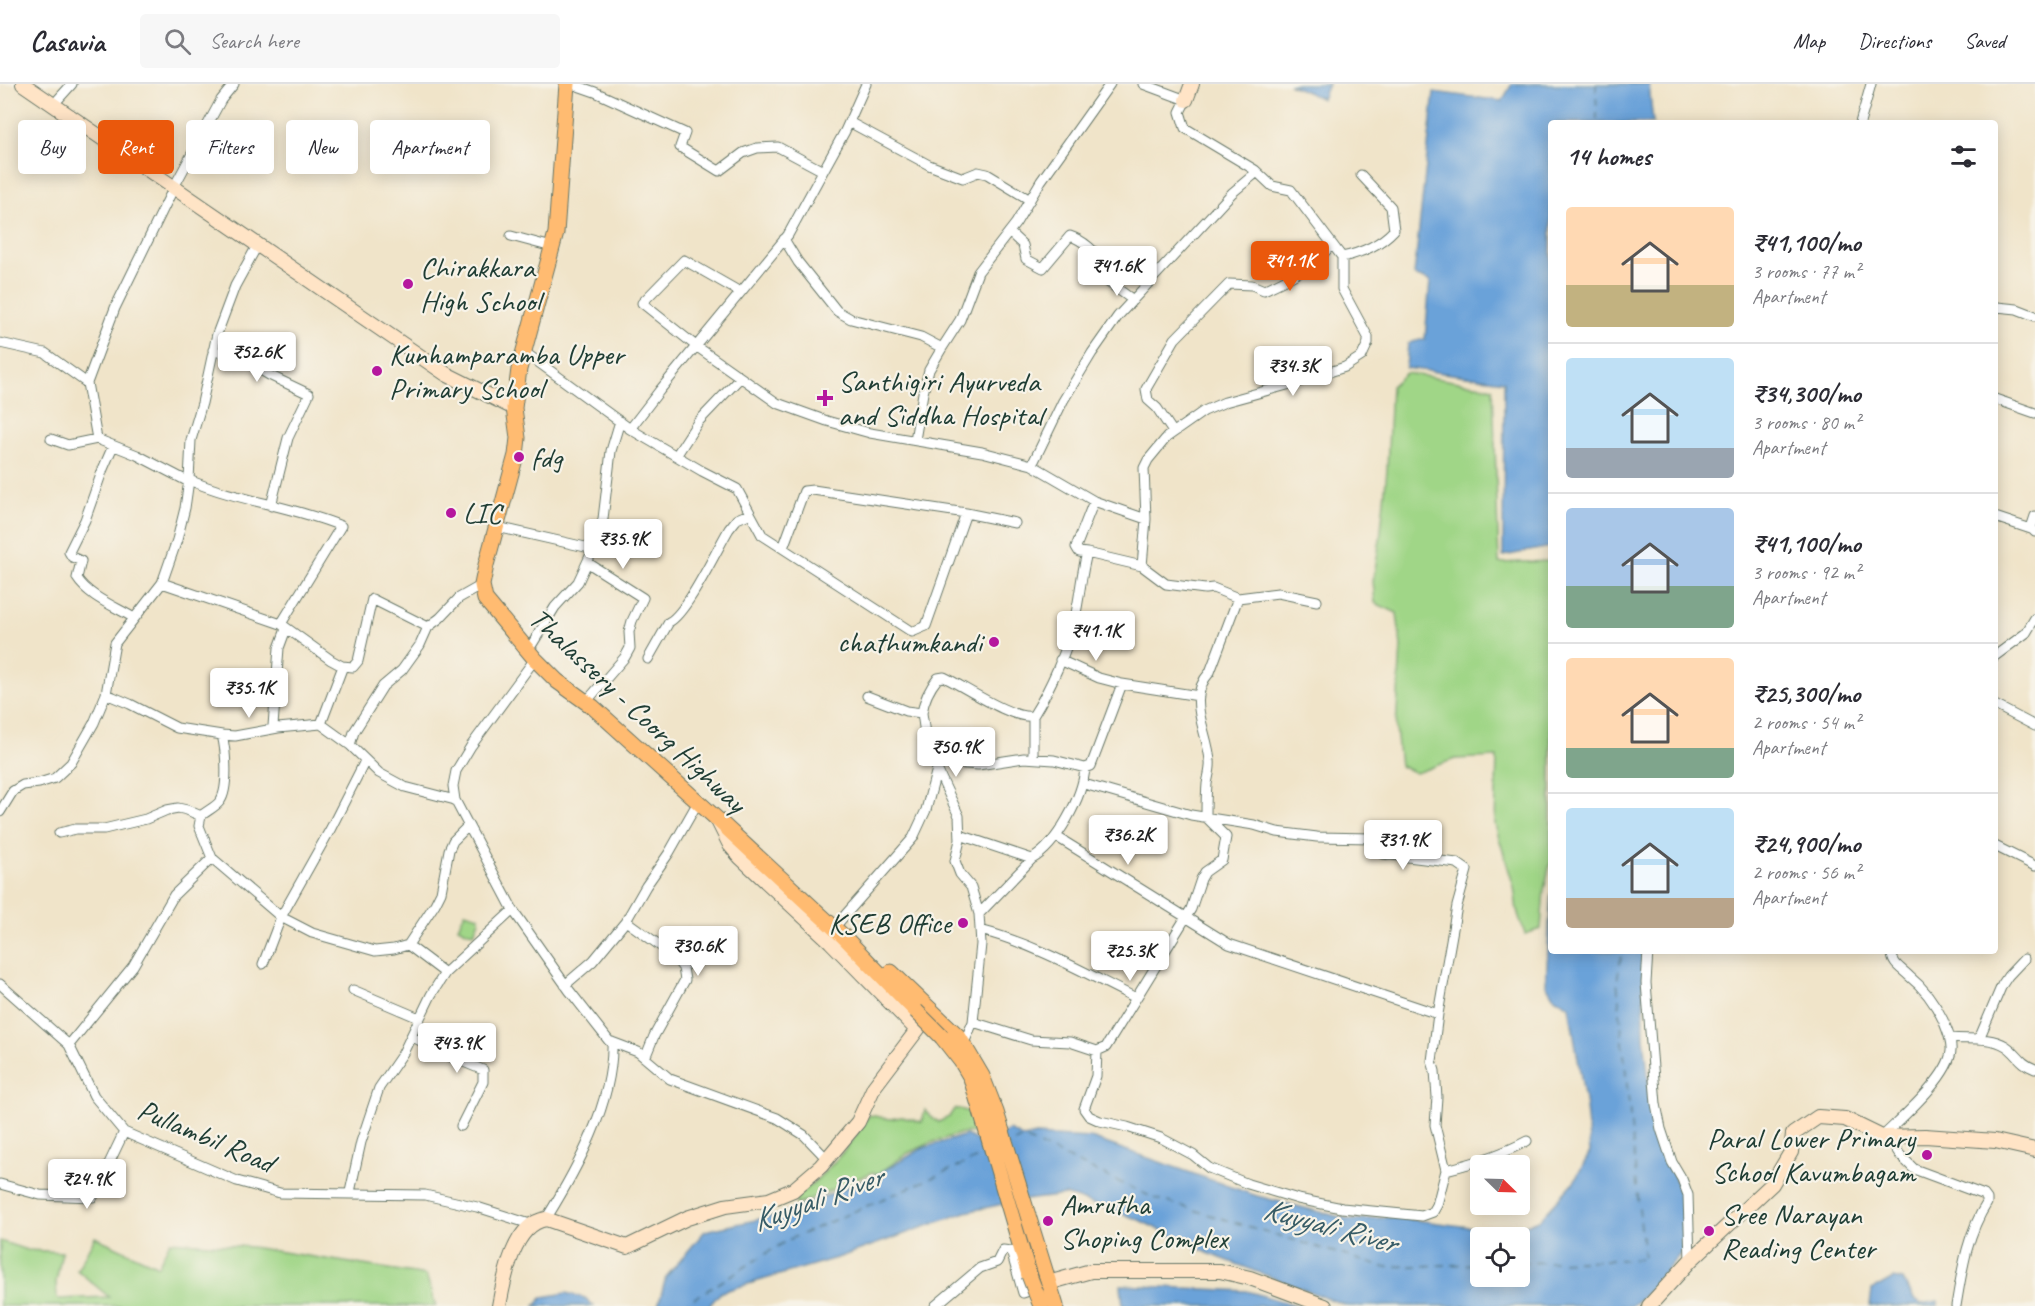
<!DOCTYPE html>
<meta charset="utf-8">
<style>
:root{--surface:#fff;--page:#f7f7f7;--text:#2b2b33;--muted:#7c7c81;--line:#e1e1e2;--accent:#ea580c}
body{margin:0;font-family:Caveat,sans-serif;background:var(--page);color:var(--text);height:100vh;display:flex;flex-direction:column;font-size:22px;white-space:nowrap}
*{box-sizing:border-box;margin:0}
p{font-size:20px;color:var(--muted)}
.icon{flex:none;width:33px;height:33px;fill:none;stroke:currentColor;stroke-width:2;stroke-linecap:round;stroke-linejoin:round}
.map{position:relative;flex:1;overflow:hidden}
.sheet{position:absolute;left:1548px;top:36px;width:450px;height:834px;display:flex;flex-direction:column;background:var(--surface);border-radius:6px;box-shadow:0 3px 15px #0003}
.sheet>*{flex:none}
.banner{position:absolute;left:18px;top:36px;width:570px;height:54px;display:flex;gap:12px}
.needle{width:39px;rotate:113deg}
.fabs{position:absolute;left:1470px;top:1071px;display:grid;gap:12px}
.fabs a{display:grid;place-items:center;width:60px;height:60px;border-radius:6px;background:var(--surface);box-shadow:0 3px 15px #0003;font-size:30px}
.price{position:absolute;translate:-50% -51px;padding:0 14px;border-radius:6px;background:#fff;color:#222;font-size:20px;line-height:39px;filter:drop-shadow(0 2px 3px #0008)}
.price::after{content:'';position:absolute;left:50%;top:36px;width:18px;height:14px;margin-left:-9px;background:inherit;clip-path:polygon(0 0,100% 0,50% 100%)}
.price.selected{background:var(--accent);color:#fff}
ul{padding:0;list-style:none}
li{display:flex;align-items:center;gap:18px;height:150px;padding:0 18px}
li+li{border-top:2px solid var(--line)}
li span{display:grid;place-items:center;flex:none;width:168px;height:120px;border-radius:6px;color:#555}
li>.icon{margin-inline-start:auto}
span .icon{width:72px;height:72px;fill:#fffc;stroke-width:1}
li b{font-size:26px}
h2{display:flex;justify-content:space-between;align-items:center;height:72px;padding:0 18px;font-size:26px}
.chip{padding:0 21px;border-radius:6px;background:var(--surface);box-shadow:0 3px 15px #0003;font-size:21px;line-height:54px}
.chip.selected{background:var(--accent);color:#fff}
header{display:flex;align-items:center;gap:36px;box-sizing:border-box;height:84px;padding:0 30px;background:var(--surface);border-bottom:2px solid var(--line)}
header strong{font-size:28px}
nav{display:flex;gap:33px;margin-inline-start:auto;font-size:21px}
.search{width:420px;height:54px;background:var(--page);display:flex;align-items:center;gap:15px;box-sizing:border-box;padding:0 21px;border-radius:6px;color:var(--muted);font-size:22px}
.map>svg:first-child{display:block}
.green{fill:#a0d687;stroke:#608a5e;stroke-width:1.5}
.water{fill:#6aa2d9;stroke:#447086;stroke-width:1.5;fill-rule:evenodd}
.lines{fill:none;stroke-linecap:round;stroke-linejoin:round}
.ferry{stroke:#365b66;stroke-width:1.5;stroke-dasharray:8 6;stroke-linecap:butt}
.street-casing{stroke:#687768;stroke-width:11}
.secondary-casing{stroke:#687768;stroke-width:16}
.primary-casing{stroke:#687768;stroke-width:17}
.street{stroke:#fff;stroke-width:9}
.secondary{stroke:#ffe4c6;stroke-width:14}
.primary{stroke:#ffbb71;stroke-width:15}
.primary-bridge-casing{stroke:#687768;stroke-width:17;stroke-linecap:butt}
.primary-bridge{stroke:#ffbb71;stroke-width:15}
.poi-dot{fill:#b5179e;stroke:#f7f3e8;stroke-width:2}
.labels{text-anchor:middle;stroke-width:4.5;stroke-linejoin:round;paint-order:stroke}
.poi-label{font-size:30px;fill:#1f3d34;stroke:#f7f3e8;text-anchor:start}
.street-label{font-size:30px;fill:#1f3d34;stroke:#f7f3e8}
.water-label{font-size:32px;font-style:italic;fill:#365b66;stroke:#f7f3e8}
</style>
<header>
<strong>Casavia</strong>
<div class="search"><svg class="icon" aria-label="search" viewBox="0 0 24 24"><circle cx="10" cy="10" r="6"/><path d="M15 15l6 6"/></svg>Search here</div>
<nav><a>Map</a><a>Directions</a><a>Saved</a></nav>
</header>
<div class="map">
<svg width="2035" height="1222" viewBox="0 0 2035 1222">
<rect width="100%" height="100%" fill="#f7f3e8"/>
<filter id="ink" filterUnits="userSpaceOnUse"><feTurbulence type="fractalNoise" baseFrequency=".0167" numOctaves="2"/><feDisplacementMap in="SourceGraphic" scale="12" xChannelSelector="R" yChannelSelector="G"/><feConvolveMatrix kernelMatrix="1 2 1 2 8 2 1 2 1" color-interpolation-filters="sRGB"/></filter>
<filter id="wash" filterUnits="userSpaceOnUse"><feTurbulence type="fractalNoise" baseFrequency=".008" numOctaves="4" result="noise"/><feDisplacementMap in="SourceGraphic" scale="24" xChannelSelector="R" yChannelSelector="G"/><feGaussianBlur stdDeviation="1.35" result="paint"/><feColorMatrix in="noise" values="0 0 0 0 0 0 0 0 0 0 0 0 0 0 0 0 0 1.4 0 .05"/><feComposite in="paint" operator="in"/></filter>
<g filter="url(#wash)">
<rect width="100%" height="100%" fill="#f0e4c9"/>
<!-- green -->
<path class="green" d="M 1406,289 L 1493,304 L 1499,479 L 1551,477 L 1551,776 L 1544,806 L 1541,845 L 1525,850 L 1517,827 L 1514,803 L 1495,741 L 1497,673 L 1455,675 L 1416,689 L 1400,682 L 1396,644 L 1401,562 L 1397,529 L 1375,519 L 1373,497 L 1380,456 L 1387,386 L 1391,302 Z
M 465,828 L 479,832 L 479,837 L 474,849 L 468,848 L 458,843 Z
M 954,1025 L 960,1025 L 970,1028 L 975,1048 L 962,1049 L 933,1058 L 908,1069 L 878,1090 L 873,1088 L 796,1121 L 796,1113 C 826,1090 850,1063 869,1031 L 890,1035 L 902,1033 L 922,1038 L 925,1026 L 932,1034 L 939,1038 L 949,1033 Z
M 95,1153 L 158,1182 L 170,1157 L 251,1163 L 426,1191 L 436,1222 L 0,1222 L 0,1157 L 27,1166 L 62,1168 L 56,1198 L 57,1215 L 109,1213 L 77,1186 Z"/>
<!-- water -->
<path class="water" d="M 1289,0 L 1328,0 L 1322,15 Z
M 1512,0 L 1649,0 L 1653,39 L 1551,39 L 1551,463 L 1503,472 L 1504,297 L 1406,284 L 1408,259 L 1425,255 L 1430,197 L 1414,191 L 1434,8 L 1502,17 Z
M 1551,809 L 1551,867 L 1643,867 L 1644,953 L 1653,1038 L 1683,1115 L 1686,1143 L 1682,1168 L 1648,1208 L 1631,1222 L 1348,1222 L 1210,1170 L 1137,1135 L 1066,1111 L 1017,1117 L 966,1128 L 840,1173 L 721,1208 L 709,1222 L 658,1222 L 666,1193 L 705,1147 L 783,1130 L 878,1090 L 923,1064 L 966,1051 L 984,1060 L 1009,1046 L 1024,1054 L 1035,1051 L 1091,1054 L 1257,1112 L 1352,1136 L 1392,1133 L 1508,1148 L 1539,1136 L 1574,1098 L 1590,1068 L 1586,1023 L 1569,922 L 1553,912 L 1546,900 ZM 1480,1154 L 1520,1154 L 1520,1192 L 1480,1192 Z
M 1893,1194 L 1903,1196 L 1914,1215 L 1921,1220 L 1938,1217 L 1938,1222 L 1870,1222 L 1872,1206 Z
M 1121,1201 L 1247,1207 L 1298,1222 L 1123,1222 Z
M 566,1209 L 585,1214 L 594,1222 L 535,1222 L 543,1213 Z"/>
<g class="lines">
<!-- ferry -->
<path class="ferry" d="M 1596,0 L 1597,39
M 1014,1058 L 1024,1054 L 1154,1114 L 1383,1183 L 1480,1180
M 1520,1179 L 1644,1175 L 1617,897 L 1622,867
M 682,1222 L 788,1156 L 987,1070"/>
</g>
</g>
<g filter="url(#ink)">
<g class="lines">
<!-- street casing -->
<g class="street-casing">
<path id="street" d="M 572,0 L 595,8 L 685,49 L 680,63 L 719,87 L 743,69 L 757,64 L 778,63 L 823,87
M 1143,0 L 1186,16 L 1180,28 L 1185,44 L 1255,86 L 1272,102 L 1291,106 L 1342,173 C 1361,169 1380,161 1394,146 L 1391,123 L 1361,91
M 53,21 L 72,0
M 849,38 L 929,81 L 963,94 L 978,88 L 987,90 L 1030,116
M 1860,39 L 1871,0
M 1009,148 L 1023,161 L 1026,175 L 1043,184 L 1070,152 C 1083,156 1096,168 1104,179 L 1099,188 L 1108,198 L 1133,216
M 511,152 L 552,163
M 784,155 L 798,178 L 837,227 L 851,235 L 921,253 L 942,264 L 960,236 L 978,188 L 1016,139 L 1041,97 L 1110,0
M 740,208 L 684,176 L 642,219 L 696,262 L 777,319 L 827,337 L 870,349 L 982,368 L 1032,381 L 1094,417 L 1146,435
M 1995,226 L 1997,223 L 2017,225 L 2035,232
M 0,259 L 45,269 L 87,299
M 213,266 L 249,279 L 269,291 L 309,310 L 288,354 L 271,422
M 523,267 L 630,345 L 660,306 L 788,151 L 845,47 L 866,0
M 1995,315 L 2035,329
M 630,345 L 702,387 L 737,405 L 762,451 L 912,548 L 926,542 L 966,429 L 1015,439
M 1173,348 L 1157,324 L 1148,316 L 1146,305 L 1175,255 L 1229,200 L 1252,201 L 1264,206 C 1288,195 1315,182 1332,160
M 51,355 L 68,361 L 97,355 L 137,371 L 189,398
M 97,355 L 87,299 L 115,224 L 174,103 L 221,16 L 234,0
M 915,356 L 923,309 L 929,286 L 942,264
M 113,362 L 103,385 L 85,436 L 69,468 L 72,473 L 81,477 L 77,494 C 88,512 116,523 134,534
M 676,372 L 698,338 L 740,294
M 1032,381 L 1063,317 L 1092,269 L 1118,232 L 1232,109 L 1257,88
M 189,396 C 238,417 292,422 341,442 L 281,540
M 2035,432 L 2031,444 L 2035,448
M 1995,433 L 2031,445
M 497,443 L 594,465
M 783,464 L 804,407 L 813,406 L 966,429
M 1142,482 L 1146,435 L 1144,384 L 1148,376 L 1167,353 L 1204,327 L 1225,318 L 1298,298 L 1345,283 L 1362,272 L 1368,259 L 1368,253 L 1342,205 L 1342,173
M 162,499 L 281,540 L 331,576 L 342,582 L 353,583 L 358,577 L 372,515 L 428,543 L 440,534 L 459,514 L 482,501
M 1238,514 L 1278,509 L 1317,517
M 428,543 L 420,561 L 402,586 L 383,602 L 354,648 L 350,661 L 379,689 L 405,703 L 455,716 L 513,826 L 569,906 L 609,957 L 638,968 L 670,995 L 777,1034 L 804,1051 L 827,1075
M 286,545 L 279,564 L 273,642 L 278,644 L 321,640 L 350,661
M 528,567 L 555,523 L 578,498 L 597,457 L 603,435 L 611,367 L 620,337
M 1995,572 L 2026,549 L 2035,534
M 648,575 L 669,538 C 687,529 717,465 729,445 L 737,435 L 749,430
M 1060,576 L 1099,594 L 1122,600
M 106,610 L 130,620 L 177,644 L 222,651 C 226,666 229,705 220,717 C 216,723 206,727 201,732 L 199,742 L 212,774 L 281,833 L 312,849 L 375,867 L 394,865 L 408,861 L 435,820 L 441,808 L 449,766 L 453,757 L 468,742
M 867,612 L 906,627 L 922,629 L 926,657 L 938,678 L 937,685 L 959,732 L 960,756 L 955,777 L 960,790 L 971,803 L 979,830 L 981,860 L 973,938 L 964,959
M 586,618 L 625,573 L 630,564 L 629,548 L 632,537 L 643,514 L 588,479
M 1995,621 L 2035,642
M 922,629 C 924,615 929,605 938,594 L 944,593 C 965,603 1013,636 1033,632 C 1050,605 1068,565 1075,534 C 1080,512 1081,491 1087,469 L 1079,468 L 1076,463 L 1094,417
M 321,640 L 343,582
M 222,651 L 235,652 L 278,644
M 1033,674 L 1033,632
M 938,678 L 978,681 L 1024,674 L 1054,676 L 1085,684 L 1091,682 L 1122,600 L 1199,612
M 1084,700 L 1191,731 L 1254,741 L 1277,748 L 1317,753 L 1372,754 L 1376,758 L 1377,765 L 1383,770 L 1457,779 L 1467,786 L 1457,822 L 1438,930 L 1432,977 L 1435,987 L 1437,1013 L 1435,1041 L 1446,1086 L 1437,1121 L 1433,1128 L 1422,1132 L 1342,1124 L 1298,1115 L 1248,1100 L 1209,1084 L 1193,1071 L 1161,1054 L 1127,1043 L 1100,1037 L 1089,1032 L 1084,1025 L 1096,992 L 1097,967
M 455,716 L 453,702 L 456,687 L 471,662 L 535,575
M 0,728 L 13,707 L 23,701 L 39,699 L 55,694 L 71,679 L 94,639 L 106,610 L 115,559 L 162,499 L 177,456 L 185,424 L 189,396 L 191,356 L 202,319 L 217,250 L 235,202 L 258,160
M 59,749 L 76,745 L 104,745 L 146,735 L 167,726 L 178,724 L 187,726 L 201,732
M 960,751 L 1032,775
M 1057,753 L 1229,860 L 1438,930
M 1995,762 L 2035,782
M 979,830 L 1032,775 C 1057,761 1083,712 1085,684
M 626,837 L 673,871 L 683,884 L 685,896 L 654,952 L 645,974
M 839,838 L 913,754 L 926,726 L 937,685
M 980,846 C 1035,860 1085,889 1136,914
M 408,861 L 445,889
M 1648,867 L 1646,899 L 1656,1020 L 1661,1045 L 1672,1078 L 1682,1095 L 1688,1111 L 1690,1177
M 263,880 L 281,833 L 331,744 L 365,677
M 0,900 L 69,961 L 94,1012 L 124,1048 L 237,1097 L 280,1109 L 425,1111 L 477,1123 L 530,1140
M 565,901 L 593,877 L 626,837 L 646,802 L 669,769 L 698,718
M 353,906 L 419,934
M 973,938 L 1031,956 L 1070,958 L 1097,967 L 1106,963 L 1191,825 L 1201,795 L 1205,788 L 1222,776 L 1226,753 L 1206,733 C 1206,722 1206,711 1207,700 C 1208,693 1211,685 1210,677 C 1208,647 1185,615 1210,588 L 1238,514 L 1213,504 L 1205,505 L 1166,500 L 1142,482 L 1087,469
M 411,952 L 449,972 L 483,986 L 483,998 L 461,1042
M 1950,954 C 1968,956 1989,952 2006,962 C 2018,970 2019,979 2035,985
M 1979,955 L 2002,901 L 2008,892 L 2024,875
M 69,961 L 133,882 L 174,811 L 212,774
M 1882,1053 C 1901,1034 1949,993 1951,967 C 1952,956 1947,946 1943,936 C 1935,919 1924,904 1909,892 C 1901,884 1891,880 1892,867
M 1889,1054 L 1900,1071 L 1914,1085 L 1984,1111 L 1987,1115 L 1987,1119 C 1967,1150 1962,1186 1956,1222
M 1446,1086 C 1474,1079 1501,1071 1527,1057
M 0,1100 L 40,1111 L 93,1113 L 124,1048
M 350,1108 L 361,1058 L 379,1004 L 403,969 L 431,911 L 445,889 L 513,826
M 546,1135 C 577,1085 614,1018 612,958
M 935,1222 L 980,1184 L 997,1178 L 1003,1166 L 1011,1167 L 1023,1209 L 1038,1204"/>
</g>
<!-- secondary casing -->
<g class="secondary-casing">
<path id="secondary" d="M 23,0 L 446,290 L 514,324
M 1186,16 L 1192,0
M 718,737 L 730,761 L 741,774 L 831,858 L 916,945
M 1048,1199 L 1091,1187 L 1220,1187 L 1250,1194 L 1325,1222
M 499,1222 C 504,1195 513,1140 546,1135 L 627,1163 L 687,1134 L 725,1122 L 769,1116 L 793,1106 L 821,1082 L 858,1038 L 874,1003 L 930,929
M 1649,1222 L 1690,1177 L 1772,1100 L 1791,1068 L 1793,1050 L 1818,1033 L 1845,1035 L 1882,1053 L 1925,1052 L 1995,1057 L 2035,1066"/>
</g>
<!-- primary casing -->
<g class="primary-casing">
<path id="primary" d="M 567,0 L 556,149 L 519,285 L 514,324 L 518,354 L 516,371 L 486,481 L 482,501 L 485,515 L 535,575 L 557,597 L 593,623 L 717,735 L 843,852 L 916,927
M 891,888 L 959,953 L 982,992 L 996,1028 L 1056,1222
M 942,953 L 961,977 L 971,994 L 1029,1191
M 1036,1209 L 1041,1222"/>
</g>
<!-- street -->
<use href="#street" class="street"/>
<!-- secondary -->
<use href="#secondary" class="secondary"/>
<!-- primary -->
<use href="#primary" class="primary"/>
<!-- primary-bridge casing -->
<g class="primary-bridge-casing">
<path id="primary-bridge" d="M 916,927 L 942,953
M 1029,1191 L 1036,1209"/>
</g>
<!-- primary-bridge -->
<use href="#primary-bridge" class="primary-bridge"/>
</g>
</g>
<!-- markers -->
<g class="poi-dot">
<circle cx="408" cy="200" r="6"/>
<circle cx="377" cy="287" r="6"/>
<path d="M822 305h6v6h6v6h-6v6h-6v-6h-6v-6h6z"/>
<circle cx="519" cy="373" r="6"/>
<circle cx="451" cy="429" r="6"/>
<circle cx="994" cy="558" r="6"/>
<circle cx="963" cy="839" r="6"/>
<circle cx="1927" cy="1071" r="6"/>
<circle cx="1048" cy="1137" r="6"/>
<circle cx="1709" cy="1147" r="6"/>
</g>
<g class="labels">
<!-- poi labels -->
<g class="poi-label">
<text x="420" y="193">Chirakkara<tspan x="420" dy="34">High School</tspan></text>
<text x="389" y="280">Kunhamparamba Upper<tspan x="389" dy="34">Primary School</tspan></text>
<text x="838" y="307">Santhigiri Ayurveda<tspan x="838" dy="34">and Siddha Hospital</tspan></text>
<text x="531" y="383">fdg</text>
<text x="463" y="439">LIC</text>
<text x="982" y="568" text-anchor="end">chathumkandi</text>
<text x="951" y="849" text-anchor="end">KSEB Office</text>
<text x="1915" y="1064" text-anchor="end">Paral Lower Primary<tspan x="1915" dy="34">School Kavumbagam</tspan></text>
<text x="1060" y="1130">Amrutha<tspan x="1060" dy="34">Shoping Complex</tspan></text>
<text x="1721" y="1140">Sree Narayan<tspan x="1721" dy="34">Reading Center</tspan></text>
</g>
<!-- street labels -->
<g class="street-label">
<text transform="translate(638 626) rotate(43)" y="10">Thalassery - Coorg Highway</text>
<text transform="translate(206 1052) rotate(23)" y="10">Pullambil Road</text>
</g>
<!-- water labels -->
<g class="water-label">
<text transform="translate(817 1114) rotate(-20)" y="11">Kuyyali River</text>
<text transform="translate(1330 1141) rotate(15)" y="11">Kuyyali River</text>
</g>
</g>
</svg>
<div class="fabs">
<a><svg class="needle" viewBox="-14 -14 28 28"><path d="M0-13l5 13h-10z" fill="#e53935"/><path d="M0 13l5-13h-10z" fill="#7c7c81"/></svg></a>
<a><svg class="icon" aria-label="locate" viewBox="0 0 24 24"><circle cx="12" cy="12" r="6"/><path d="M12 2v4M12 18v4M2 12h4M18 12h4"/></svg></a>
</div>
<b class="price selected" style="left:1290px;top:208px">₹41.1K</b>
<b class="price" style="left:1117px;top:213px">₹41.6K</b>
<b class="price" style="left:257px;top:299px">₹52.6K</b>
<b class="price" style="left:1293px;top:313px">₹34.3K</b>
<b class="price" style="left:623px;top:486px">₹35.9K</b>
<b class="price" style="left:1096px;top:578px">₹41.1K</b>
<b class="price" style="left:249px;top:635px">₹35.1K</b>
<b class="price" style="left:956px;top:694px">₹50.9K</b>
<b class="price" style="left:1128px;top:782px">₹36.2K</b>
<b class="price" style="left:1403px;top:787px">₹31.9K</b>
<b class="price" style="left:698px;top:893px">₹30.6K</b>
<b class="price" style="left:1130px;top:898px">₹25.3K</b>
<b class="price" style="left:457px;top:990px">₹43.9K</b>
<b class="price" style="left:87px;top:1126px">₹24.9K</b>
<div class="banner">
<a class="chip">Buy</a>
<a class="chip selected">Rent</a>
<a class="chip">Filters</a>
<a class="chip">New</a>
<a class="chip">Apartment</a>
</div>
<section class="sheet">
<h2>14 homes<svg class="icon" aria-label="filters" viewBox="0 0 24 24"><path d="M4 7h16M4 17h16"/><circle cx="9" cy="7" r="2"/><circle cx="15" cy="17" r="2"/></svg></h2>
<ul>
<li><span style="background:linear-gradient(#ffd9b3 65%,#c2b280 0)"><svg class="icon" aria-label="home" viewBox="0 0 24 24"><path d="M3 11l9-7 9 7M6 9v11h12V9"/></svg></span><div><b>₹41,100/mo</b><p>3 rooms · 77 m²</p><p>Apartment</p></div></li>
<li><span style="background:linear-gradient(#bfe0f5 75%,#9aa5b1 0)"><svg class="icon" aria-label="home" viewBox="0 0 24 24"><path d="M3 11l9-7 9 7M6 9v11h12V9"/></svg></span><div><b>₹34,300/mo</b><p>3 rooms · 80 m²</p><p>Apartment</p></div></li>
<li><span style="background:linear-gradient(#a9c7e8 65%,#7fa58c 0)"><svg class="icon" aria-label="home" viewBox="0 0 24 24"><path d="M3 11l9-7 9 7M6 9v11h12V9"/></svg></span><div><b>₹41,100/mo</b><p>3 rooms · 92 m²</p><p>Apartment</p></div></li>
<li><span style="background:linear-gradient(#ffd9b3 75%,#7fa58c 0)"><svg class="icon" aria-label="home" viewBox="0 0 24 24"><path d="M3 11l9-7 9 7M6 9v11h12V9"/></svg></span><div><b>₹25,300/mo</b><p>2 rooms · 54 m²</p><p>Apartment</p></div></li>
<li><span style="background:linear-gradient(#bfe0f5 75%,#b9a48a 0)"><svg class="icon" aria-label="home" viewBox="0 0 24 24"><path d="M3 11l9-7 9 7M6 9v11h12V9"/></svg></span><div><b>₹24,900/mo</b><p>2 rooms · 56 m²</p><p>Apartment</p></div></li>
</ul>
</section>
</div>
